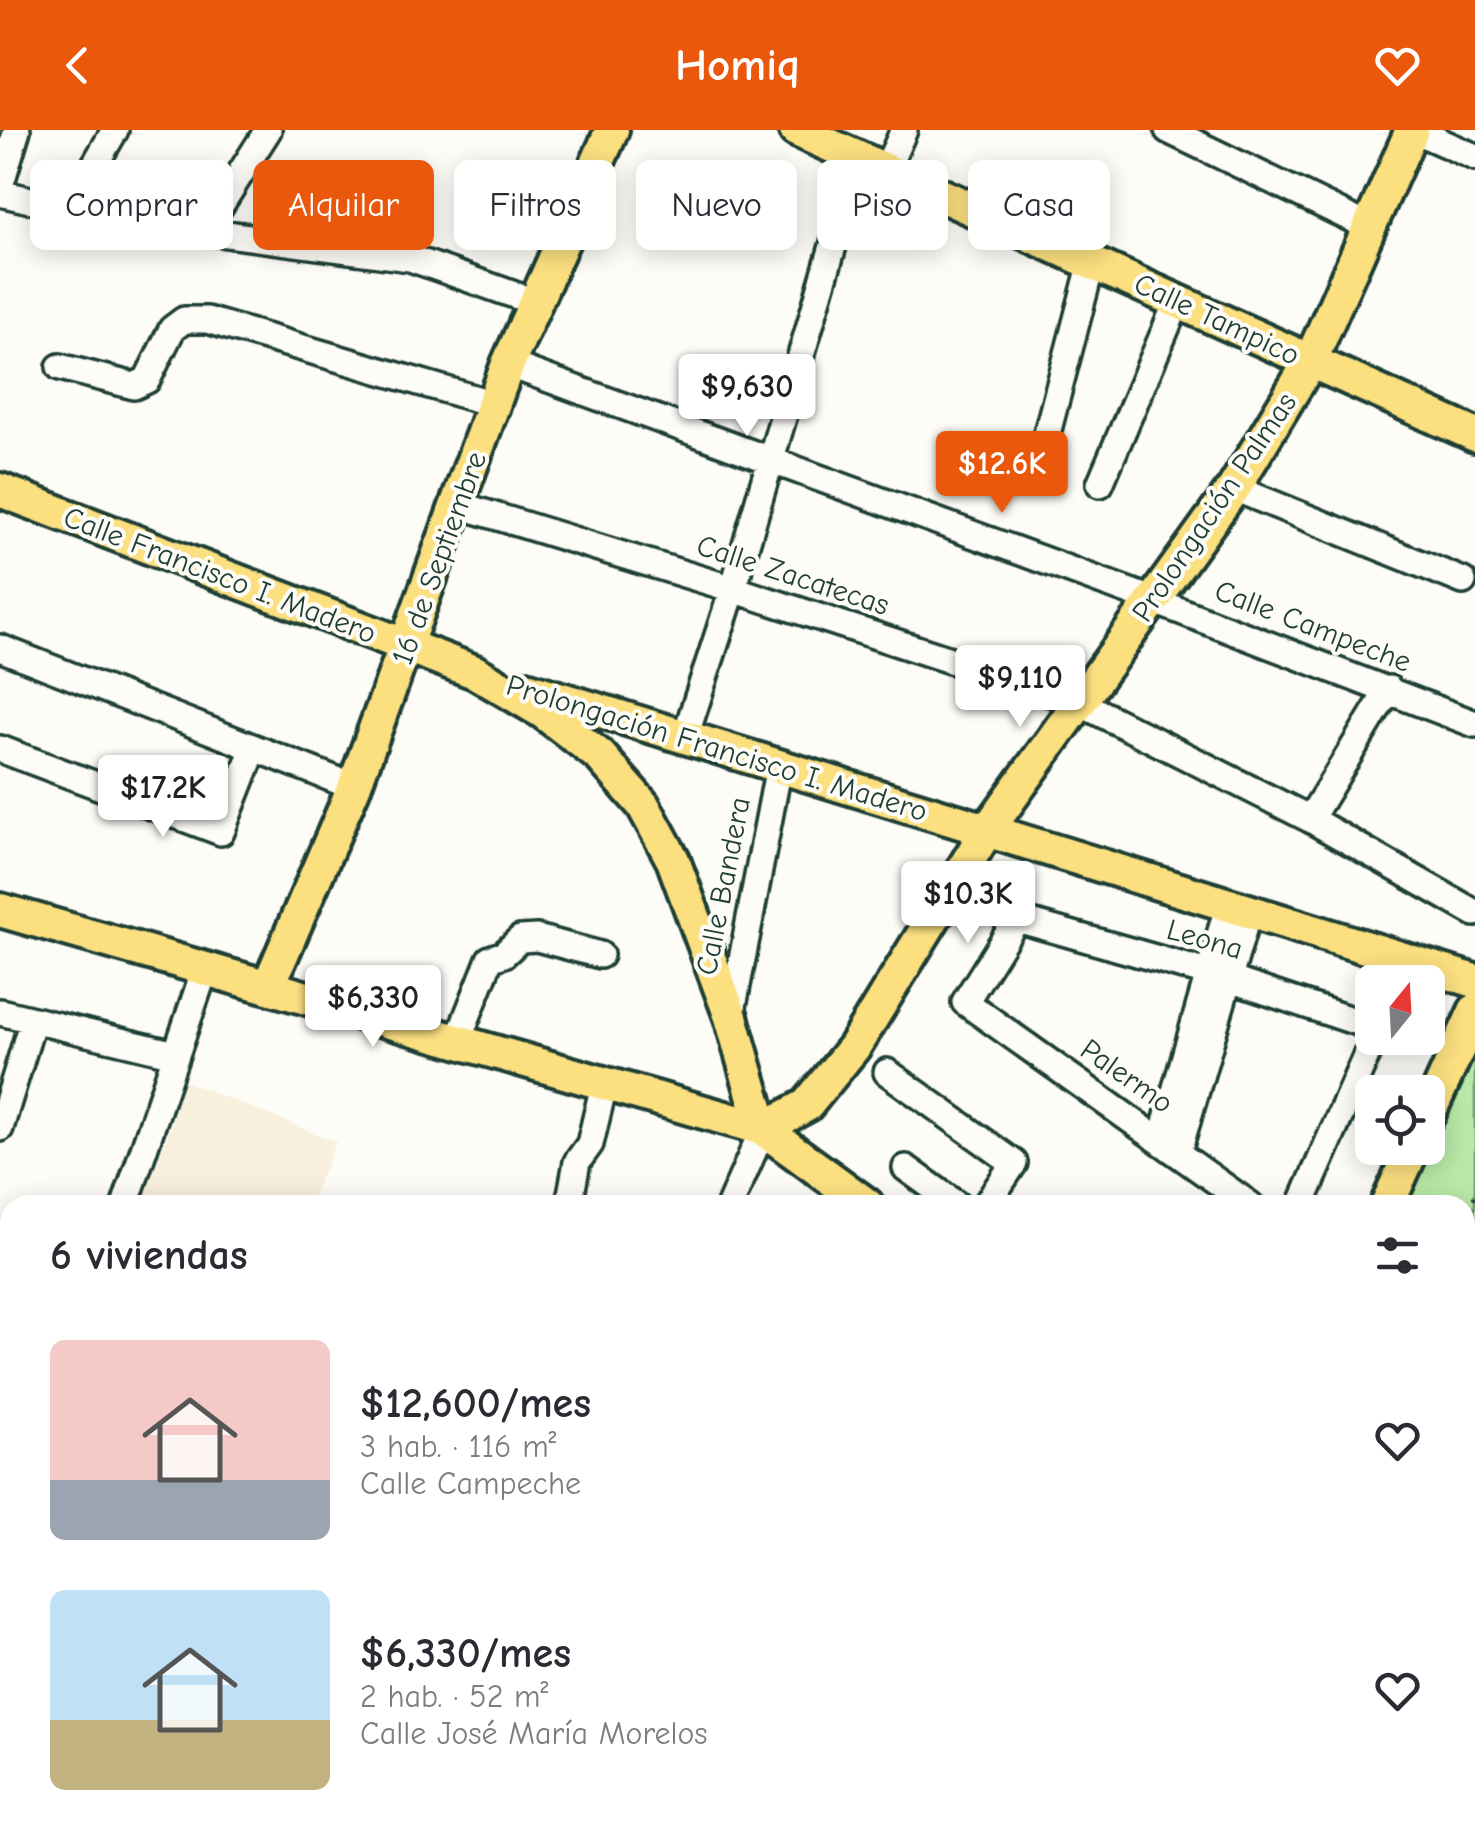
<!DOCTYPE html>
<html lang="es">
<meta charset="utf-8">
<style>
:root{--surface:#fff;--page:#f7f7f7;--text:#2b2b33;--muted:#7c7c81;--accent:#ea580c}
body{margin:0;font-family:"Comic Neue",sans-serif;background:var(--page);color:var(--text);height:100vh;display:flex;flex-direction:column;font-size:38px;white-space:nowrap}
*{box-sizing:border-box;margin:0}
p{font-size:32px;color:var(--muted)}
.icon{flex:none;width:55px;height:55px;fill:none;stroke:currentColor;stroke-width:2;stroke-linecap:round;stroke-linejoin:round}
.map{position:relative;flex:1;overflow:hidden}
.drawer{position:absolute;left:0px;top:1065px;width:1475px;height:642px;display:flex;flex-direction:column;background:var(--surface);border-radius:30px 30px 0 0;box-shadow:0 5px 25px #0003}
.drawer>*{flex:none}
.hud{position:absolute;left:30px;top:30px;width:1415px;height:90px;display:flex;gap:20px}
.needle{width:65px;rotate:18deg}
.controls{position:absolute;left:1355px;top:835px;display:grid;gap:20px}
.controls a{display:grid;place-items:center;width:90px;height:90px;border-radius:15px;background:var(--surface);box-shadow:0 5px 25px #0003;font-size:50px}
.price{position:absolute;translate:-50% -85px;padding:0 22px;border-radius:10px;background:#fff;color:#222;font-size:32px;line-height:65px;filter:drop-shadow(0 2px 5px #0008)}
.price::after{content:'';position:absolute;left:50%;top:60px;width:30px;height:22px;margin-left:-15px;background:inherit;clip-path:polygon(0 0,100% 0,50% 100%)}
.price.selected{background:var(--accent);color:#fff}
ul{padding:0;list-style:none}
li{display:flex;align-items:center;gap:30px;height:250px;padding:0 50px}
li span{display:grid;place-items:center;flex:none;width:280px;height:200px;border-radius:15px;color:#555}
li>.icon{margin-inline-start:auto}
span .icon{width:120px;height:120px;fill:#fffc;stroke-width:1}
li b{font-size:42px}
h2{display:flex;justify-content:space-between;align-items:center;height:120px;padding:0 50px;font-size:42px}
.chip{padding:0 35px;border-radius:15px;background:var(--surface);box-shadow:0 5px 25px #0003;font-size:35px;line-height:90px}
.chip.selected{background:var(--accent);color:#fff}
header{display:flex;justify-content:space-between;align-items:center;height:130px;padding:0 50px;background:var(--accent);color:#fff;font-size:45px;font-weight:800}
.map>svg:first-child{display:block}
.built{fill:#f9efdd}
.green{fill:#b9e9a8;stroke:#6c936e;stroke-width:2.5}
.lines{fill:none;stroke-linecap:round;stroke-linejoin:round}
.minor-casing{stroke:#1f3d34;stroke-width:32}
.major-casing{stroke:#1f3d34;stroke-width:40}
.minor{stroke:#fdfcf7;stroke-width:25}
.major{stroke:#fce080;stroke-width:32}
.rail{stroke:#1f3d34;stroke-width:5;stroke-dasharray:15 8;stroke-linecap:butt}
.labels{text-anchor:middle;stroke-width:8;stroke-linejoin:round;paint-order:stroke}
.street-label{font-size:30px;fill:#1f3d34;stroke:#fdfcf7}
</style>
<header><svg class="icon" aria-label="back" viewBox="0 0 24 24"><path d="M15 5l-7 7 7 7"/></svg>Homiq<svg class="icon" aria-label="heart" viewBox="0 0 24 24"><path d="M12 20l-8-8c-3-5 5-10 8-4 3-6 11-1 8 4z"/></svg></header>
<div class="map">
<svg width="1475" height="1707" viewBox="0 0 1475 1707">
<rect width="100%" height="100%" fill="#fdfcf7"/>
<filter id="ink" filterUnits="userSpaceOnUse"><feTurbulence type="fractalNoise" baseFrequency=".01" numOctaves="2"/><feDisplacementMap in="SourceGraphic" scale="20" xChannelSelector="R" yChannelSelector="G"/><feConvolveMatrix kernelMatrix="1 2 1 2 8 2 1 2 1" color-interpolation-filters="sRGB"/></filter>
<g filter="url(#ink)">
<!-- built -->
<path class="built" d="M 182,950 L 336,1012 L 309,1075 L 141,1075 L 171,996 Z
M 109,1698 L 1134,1698 L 1125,1707 L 105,1707 Z"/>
<!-- green -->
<path class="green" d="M 1475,921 L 1475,1125 L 1465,1148 L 1465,1075 L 1408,1075 Z"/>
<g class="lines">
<!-- minor casing -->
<g class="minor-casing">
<path id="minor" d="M 1168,0 L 1371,98
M 1414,0 L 1475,27
M 886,40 L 904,0
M 0,56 L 17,0
M 0,63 L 69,79 L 204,101 L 410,128 L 537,173
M 69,79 L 115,0
M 204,101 L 268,0
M 508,234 L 1152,470 L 1475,594
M 60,237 L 134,256 L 147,250 L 172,199 L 184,190 L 207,190 L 494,274
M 1039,334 L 1092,132
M 1100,354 L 1178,170
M 1234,358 L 1463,451
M 459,375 L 733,459 L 1078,572 L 1310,689 L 1475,783
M 0,518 L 354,657
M 685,607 L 733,459 L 859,27
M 0,619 L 221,702 L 254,618
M 1310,689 L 1389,559
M 0,882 L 175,924
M 731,887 L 779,636
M 457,912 L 490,829 L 504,824 L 520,809 L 537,808 L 600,825
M 887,942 L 1014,1033 L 986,1075
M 0,998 L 33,890
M 1161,1010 L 1228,777
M 1178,1022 L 1248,783
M 906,1038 L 957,1075
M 125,1075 L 205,839
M 569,1075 L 577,1032 L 590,1014 L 604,955
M 730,1075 L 763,999
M 1250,1075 L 965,872 L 1017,789 L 1229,849 L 1372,897
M 1301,1075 L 1374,908
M 1465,1326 L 1475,1303
M 0,1392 L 10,1367
M 1465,1486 L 1475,1468
M 1465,1556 L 1475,1560
M 1465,1618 L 1475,1622
M 0,1623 L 10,1626
M 931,1698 L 957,1707
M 85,1707 L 89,1698
M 895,1707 L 898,1698
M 1054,1707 L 1058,1698"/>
</g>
<!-- major casing -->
<g class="major-casing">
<path id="major" d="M 796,0 L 1475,305
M 0,360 L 475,542 L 543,582 L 600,626 L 643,675 L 673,730 L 731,887 L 763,999
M 523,557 L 1475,851
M 0,780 L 763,999 L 867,1075
M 268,857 L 354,657 L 508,234 L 612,0
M 1428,985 L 1475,881
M 763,999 L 807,975 L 854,917 L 986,702 L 1234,358 L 1310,232 L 1412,0
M 1387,1075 L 1413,1018
M 1465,1151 L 1475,1126
M 1465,1200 L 1475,1176
M 0,1229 L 10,1231
M 0,1258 L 10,1260
M 1465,1588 L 1475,1593
M 1146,1707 L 1150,1698
M 1235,1707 L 1239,1698"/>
</g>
<!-- minor -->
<use href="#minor" class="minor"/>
<!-- major -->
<use href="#major" class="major"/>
<!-- rail -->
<path class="rail" d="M 1465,1090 L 1475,1066
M 1192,1707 L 1196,1698"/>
</g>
</g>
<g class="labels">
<!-- street labels -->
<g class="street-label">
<text transform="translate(1217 189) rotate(25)" y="10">Calle Tampico</text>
<text transform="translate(1214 377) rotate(-56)" y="10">Prolongación Palmas</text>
<text transform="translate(439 428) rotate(-70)" y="10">16 de Septiembre</text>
<text transform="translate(220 445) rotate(21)" y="10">Calle Francisco I. Madero</text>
<text transform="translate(793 445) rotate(18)" y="10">Calle Zacatecas</text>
<text transform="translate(1313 496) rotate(21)" y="10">Calle Campeche</text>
<text transform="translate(717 618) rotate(17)" y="10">Prolongación Francisco I. Madero</text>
<text transform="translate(723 756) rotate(-79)" y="10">Calle Bandera</text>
<text transform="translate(1205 809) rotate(16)" y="10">Leona</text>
<text transform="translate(1127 946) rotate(35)" y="10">Palermo</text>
</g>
</g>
</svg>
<div class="controls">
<a><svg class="needle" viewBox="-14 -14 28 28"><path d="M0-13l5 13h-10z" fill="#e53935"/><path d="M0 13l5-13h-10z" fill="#7c7c81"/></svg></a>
<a><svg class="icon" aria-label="locate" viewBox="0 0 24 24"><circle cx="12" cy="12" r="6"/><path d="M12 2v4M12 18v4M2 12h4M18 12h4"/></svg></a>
</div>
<b class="price" style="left:747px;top:309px">$9,630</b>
<b class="price selected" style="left:1002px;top:386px">$12.6K</b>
<b class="price" style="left:1020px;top:600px">$9,110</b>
<b class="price" style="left:163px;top:710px">$17.2K</b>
<b class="price" style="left:968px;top:816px">$10.3K</b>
<b class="price" style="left:373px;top:920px">$6,330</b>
<div class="hud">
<a class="chip">Comprar</a>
<a class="chip selected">Alquilar</a>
<a class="chip">Filtros</a>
<a class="chip">Nuevo</a>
<a class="chip">Piso</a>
<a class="chip">Casa</a>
</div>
<section class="drawer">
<h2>6 viviendas<svg class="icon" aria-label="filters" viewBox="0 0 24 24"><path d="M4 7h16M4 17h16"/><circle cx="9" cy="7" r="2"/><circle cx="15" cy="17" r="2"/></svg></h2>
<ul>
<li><span style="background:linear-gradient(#f6c9c9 70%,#9aa5b1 0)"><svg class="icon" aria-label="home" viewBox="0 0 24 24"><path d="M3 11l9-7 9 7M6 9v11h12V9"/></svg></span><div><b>$12,600/mes</b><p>3 hab. · 116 m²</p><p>Calle Campeche</p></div><svg class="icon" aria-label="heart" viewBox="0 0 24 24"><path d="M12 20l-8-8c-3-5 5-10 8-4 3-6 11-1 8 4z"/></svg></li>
<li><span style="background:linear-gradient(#bfe0f5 65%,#c2b280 0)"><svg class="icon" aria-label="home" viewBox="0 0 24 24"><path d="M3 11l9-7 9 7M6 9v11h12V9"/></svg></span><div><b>$6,330/mes</b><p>2 hab. · 52 m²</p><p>Calle José María Morelos</p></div><svg class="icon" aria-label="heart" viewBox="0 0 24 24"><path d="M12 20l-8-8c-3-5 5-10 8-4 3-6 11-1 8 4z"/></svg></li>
</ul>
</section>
</div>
